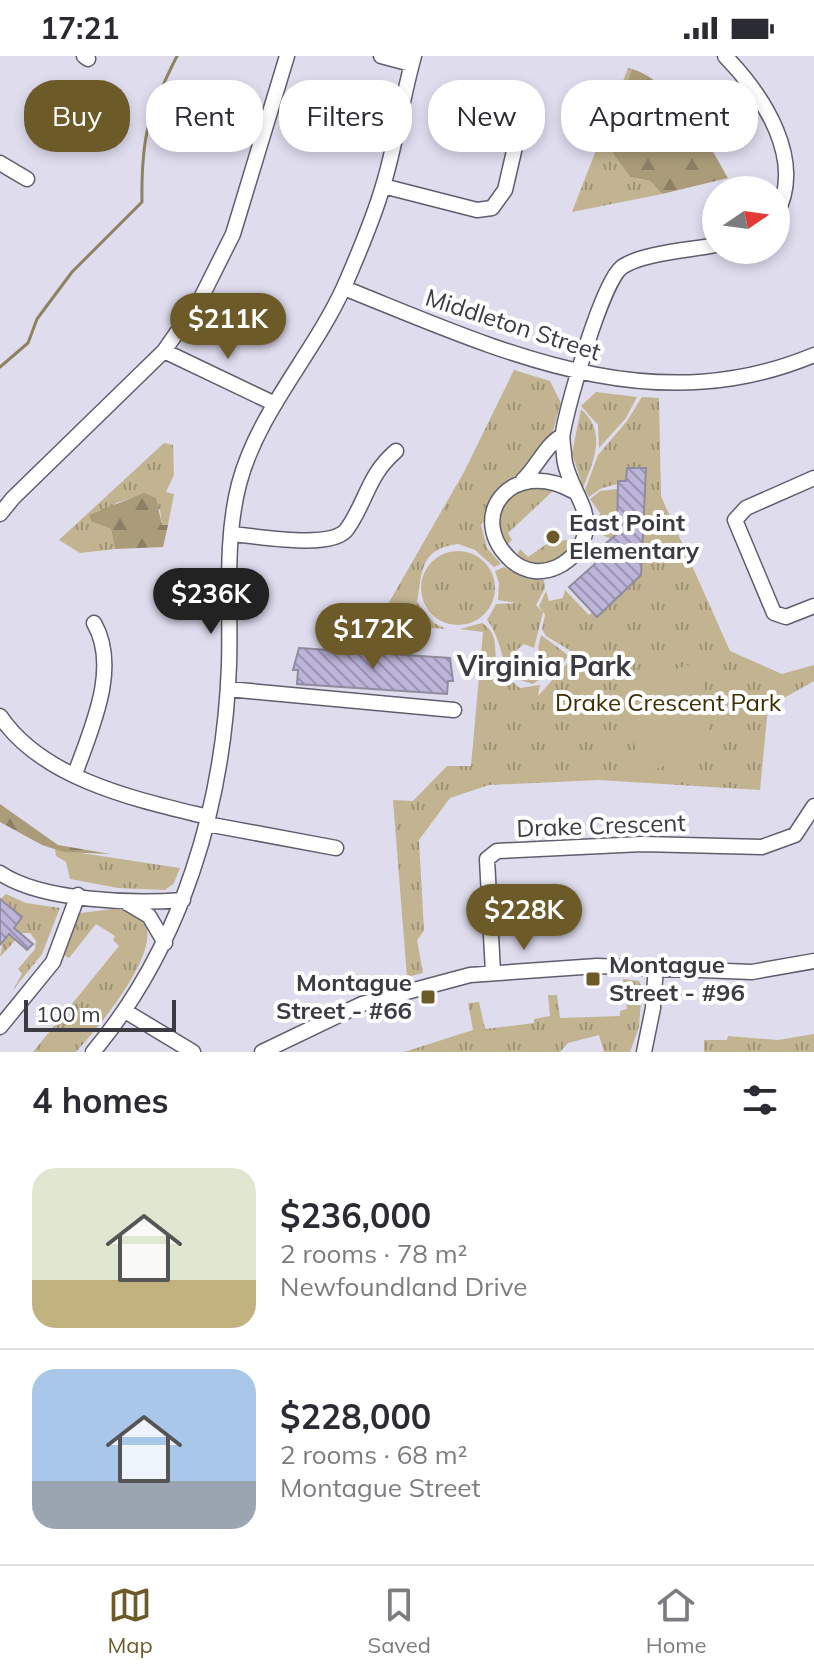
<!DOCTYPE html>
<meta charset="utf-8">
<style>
:root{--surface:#fff;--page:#f2f2f3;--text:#2b2b33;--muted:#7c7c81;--line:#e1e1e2;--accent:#6c5b29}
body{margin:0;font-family:Mulish,sans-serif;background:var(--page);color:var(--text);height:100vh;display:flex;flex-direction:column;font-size:30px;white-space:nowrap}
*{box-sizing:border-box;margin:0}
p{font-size:26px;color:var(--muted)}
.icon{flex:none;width:44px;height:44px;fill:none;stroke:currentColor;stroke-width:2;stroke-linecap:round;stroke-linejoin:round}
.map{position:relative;height:996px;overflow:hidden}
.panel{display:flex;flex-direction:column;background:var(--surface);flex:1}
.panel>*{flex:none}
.top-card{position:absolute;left:24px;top:24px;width:766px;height:72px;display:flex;gap:16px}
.needle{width:52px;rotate:77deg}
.tools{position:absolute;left:702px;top:120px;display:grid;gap:16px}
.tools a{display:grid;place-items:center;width:88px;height:88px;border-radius:50%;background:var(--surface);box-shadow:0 4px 12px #0003;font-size:40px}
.scale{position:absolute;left:24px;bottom:20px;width:152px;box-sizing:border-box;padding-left:8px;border:4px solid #3c3a42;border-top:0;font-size:22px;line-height:28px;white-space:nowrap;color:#3c3a42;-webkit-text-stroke:6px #fff;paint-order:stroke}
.price{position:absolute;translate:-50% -68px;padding:0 18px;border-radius:28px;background:var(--accent);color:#fff;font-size:26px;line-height:52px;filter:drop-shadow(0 2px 4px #0008)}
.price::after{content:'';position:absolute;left:50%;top:48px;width:24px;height:18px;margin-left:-12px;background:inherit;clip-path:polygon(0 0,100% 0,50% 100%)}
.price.current{background:#222;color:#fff}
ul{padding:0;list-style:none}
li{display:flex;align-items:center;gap:24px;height:200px;padding:0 32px}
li+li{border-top:2px solid var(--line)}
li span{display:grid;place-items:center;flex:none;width:224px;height:160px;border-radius:24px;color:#555}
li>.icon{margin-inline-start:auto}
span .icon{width:96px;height:96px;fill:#fffc;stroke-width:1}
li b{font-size:34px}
h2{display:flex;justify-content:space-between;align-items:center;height:96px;padding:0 32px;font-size:34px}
.tag{padding:0 28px;border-radius:32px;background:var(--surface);box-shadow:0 4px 12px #0003;font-size:28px;line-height:72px}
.tag.current{background:var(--accent);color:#fff}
.status{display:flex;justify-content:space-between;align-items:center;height:56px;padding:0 40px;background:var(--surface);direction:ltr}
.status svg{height:22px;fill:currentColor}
.tab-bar{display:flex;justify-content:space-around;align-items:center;height:112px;border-top:2px solid var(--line);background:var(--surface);font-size:22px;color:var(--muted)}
.tab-bar a{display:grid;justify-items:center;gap:4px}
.tab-bar .current{color:var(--accent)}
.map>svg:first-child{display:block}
.grass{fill:url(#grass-tufts)}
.forest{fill:url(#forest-firs)}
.pitch{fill:#c2b490}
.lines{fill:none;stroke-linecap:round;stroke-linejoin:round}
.stream{stroke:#8f825f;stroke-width:3}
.building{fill:url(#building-back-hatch);stroke:#908c9d;stroke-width:2}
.minor-casing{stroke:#605d6d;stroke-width:17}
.minor{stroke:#fff;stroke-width:14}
.poi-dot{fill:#6c5b29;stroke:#fff;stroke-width:3}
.labels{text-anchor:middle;stroke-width:8;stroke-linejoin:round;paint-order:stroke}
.street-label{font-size:24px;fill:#3c3a42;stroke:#fff}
.poi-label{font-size:24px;font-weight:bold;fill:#3c3a42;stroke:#fff;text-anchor:start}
.park-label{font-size:24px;fill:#3e2f00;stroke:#fff}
.quarter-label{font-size:28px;font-weight:bold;fill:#3c3a42;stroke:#fff}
</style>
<div class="status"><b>17:21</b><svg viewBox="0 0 49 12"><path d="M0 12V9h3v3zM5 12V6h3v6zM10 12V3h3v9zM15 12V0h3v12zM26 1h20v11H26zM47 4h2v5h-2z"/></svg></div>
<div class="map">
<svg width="814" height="996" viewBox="0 0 814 996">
<defs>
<pattern id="grass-tufts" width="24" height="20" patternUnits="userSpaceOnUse" patternTransform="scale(2)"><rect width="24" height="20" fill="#c2b490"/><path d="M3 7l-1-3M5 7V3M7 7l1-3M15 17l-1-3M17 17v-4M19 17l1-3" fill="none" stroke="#9f9377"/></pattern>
<pattern id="forest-firs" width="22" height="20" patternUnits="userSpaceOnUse" patternTransform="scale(2)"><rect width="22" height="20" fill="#aa9c78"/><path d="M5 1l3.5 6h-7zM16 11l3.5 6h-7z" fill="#8c8064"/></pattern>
<pattern id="building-back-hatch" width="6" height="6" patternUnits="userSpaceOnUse" patternTransform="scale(2)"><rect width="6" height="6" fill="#bcb4d9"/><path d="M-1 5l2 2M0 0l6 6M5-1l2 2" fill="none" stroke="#9a93b2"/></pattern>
</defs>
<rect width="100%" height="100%" fill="#dfdcee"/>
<!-- grass -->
<path class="grass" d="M 628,12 L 632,13 L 615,80 L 618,104 L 630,121 L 650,125 L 662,138 L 572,156 Z
M 514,314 L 550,325 L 561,347 L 550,385 L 481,469 L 487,492 L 501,508 L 494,511 L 475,494 L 458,488 C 417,493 423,520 417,546 L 434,567 L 446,573 L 392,569 L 384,555 L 464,416 Z
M 596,336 L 637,341 L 626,362 L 599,392 L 598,369 L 581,350 Z
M 642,341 L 659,342 L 661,440 L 730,595 L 782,618 L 814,609 L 814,625 L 768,651 L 760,734 L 599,724 L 489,729 L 450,742 L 419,784 L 424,875 L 417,884 L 423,917 L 407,921 L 393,744 L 413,745 L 447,710 L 471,710 L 483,576 L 460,573 L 482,567 C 501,579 492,595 498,609 C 501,617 514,627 520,632 L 540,629 L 538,640 L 572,602 L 589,606 L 546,580 L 542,573 L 545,559 L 539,550 L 546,535 L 549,545 L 563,542 L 565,534 L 589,559 L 593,556 L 597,561 L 641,519 L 646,412 L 627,412 L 626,425 L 600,433 L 589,441 L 585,434 L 598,399 L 627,365 Z
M 581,353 C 607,376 594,404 583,432 L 572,397 Z
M 164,387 L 173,389 L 174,419 L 166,436 L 174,438 L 168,469 L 162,470 L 160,454 L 134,441 L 117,447 L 92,466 L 111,473 L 115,493 L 80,497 L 59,484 Z
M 536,426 L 563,436 L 562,439 L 553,435 L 508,477 L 512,484 L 506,490 L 497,467 L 506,440 Z
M 618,433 L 617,478 L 611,483 L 596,476 L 600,457 L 590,443 L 600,435 Z
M 566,484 L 576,487 C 562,510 538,512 516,501 L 520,493 L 528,501 L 548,487 Z
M421 532a37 37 0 1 1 74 0a37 37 0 1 1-74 0Z
M 504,511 L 522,521 L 544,524 L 545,532 L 536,549 L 543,556 L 534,592 L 524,588 L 512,598 L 515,612 L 523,621 L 533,621 L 540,611 L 543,621 L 533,628 L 511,621 C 500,601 501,582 487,564 L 496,548 L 517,547 L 498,544 L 499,527 L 495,515 Z
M 541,579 L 568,599 L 560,614 L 548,623 L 538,592 Z
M 55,793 L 180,812 L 174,827 L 165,834 L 118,832 L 70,823 L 66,806 L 56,800 Z
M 6,838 L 26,847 L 60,852 L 42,898 L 13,934 L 22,918 L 18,913 L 35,893 L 36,885 L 30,877 L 22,877 L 0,901 L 9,849 L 4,845 L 0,849 L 0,843 Z
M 114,853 C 199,855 98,972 76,996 L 33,996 L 119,890 L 113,884 L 115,880 L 96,868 L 69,902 L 64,899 L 80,857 Z
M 623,923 L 639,925 L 642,931 L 639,971 L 630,996 L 604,996 L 599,979 L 568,987 L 560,996 L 404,996 L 473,974 L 468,947 L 479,946 L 485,973 L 534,967 L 534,963 L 550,960 L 548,939 L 557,939 L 560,962 L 620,960 L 620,955 L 627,953 Z
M 814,978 L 814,996 L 704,996 L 704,984 L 727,984 L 728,980 L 778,984 Z"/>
<!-- forest -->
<path class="forest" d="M 632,13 C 672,24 709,87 728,122 L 662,138 L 650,125 L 630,121 L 613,97 L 617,59 Z
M 144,437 L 156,442 L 162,469 L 168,469 L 163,491 L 115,493 L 111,473 L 92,466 L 89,459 Z
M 0,748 L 58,789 L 110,798 L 64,796 L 42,789 L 0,766 Z"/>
<!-- pitch -->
<path class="pitch" d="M 694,607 L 704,635 L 708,672 C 694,697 673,708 647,716 L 614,645 L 620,633 Z"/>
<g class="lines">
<!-- stream -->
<path class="stream" d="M 0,311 L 28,287 L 37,263 L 72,216 L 142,146 C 141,82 148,57 177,0"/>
</g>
<!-- building -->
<path class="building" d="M 627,412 L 646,412 L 641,519 L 597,561 L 569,531 L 595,508 L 593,498 L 617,478 L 618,425 L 626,425 Z
M 299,592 L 450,602 L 453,625 L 448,625 L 447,638 L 297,628 L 298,614 L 293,614 Z
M 0,843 L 22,861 L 14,872 L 33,888 L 27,894 L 9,878 L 0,889 Z"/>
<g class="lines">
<!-- minor casing -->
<g class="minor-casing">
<path id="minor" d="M 84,0 L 88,3
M 381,0 L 411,8
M 725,0 C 763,39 806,104 776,159
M 0,107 L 27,123
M 383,130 L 477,154 L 492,152 L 505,134 L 518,78 L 534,59
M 344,232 C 497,293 649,368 814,299
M 164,295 L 275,348
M 814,422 L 746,452 L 735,464 L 774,557 L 786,561 L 814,550
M 523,424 C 536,412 547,387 562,380
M 573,435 C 511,400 464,462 512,505 C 540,529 580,507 586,474 C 590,450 566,427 564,400 C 564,392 561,383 563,376 C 568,347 602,226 622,211 C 642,197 691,194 716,189
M 0,458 L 13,442 L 164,295 L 201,242 L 233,178 L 287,0
M 232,478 C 257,480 333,494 347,473 C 367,445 367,420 396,395
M 228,633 L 454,654
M 0,660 C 43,724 138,744 208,761
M 75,718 C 91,673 120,612 94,567
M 207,768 L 336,792
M 0,817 C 41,845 133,848 183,844
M 127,847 L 149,860 L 165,887
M 493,917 L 487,803 L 497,795 L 642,788 L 762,791 L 795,779 L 814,750
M 125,955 L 193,996
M 0,971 L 53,906 L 78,839
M 93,996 C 183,888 224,748 229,609 C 231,550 224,486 239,428 C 258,356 313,299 344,231 C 358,199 373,164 383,130 C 396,87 402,43 414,0
M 262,996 L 362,948 L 470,919 L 597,910 L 752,916 L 814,905
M 644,996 L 653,952 L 656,910"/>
</g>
<!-- minor -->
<use href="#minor" class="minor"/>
</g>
<!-- markers -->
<g class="poi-dot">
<circle cx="553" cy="481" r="8"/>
<rect x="585" y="915" width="16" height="16" rx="4"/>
<rect x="420" y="933" width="16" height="16" rx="4"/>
</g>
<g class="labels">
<!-- street labels -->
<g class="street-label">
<text transform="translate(513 269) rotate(18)" y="8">Middleton Street</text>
<text transform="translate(601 770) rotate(-2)" y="8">Drake Crescent</text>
</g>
<!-- poi labels -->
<g class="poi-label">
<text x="569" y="475">East Point<tspan x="569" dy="28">Elementary</tspan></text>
<text x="609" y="917">Montague<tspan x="609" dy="28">Street - #96</tspan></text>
<text x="412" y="935" text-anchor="end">Montague<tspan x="412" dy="28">Street - #66</tspan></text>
</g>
<!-- park labels -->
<g class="park-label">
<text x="668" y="655">Drake Crescent Park</text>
</g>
<!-- quarter labels -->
<g class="quarter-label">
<text x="544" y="620">Virginia Park</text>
</g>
</g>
</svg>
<div class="tools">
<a><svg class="needle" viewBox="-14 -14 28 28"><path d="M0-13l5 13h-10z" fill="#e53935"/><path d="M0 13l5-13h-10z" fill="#7c7c81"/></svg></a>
</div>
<div class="scale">100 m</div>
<b class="price" style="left:228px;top:305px">$211K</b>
<b class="price current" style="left:211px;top:580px">$236K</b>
<b class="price" style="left:373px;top:615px">$172K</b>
<b class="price" style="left:524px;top:896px">$228K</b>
<div class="top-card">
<a class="tag current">Buy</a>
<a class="tag">Rent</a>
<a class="tag">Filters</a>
<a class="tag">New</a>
<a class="tag">Apartment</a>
</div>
</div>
<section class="panel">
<h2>4 homes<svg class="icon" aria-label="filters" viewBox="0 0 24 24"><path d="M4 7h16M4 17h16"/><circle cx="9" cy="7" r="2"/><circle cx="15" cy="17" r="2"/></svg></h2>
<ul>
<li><span style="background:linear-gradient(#dfe7d0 70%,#c2b280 0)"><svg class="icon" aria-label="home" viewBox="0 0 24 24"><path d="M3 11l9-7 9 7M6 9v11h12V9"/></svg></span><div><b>$236,000</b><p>2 rooms · 78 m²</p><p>Newfoundland Drive</p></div></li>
<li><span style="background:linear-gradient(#a9c7e8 70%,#9aa5b1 0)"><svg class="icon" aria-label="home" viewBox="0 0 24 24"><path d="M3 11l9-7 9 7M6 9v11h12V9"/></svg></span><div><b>$228,000</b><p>2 rooms · 68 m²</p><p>Montague Street</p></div></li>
</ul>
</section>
<nav class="tab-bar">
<a class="current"><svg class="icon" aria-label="map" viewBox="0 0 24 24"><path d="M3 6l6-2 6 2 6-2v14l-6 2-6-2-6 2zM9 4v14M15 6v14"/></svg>Map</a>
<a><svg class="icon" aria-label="saved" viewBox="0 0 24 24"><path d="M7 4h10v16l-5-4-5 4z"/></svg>Saved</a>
<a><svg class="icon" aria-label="home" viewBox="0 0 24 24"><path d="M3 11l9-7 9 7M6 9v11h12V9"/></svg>Home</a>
</nav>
